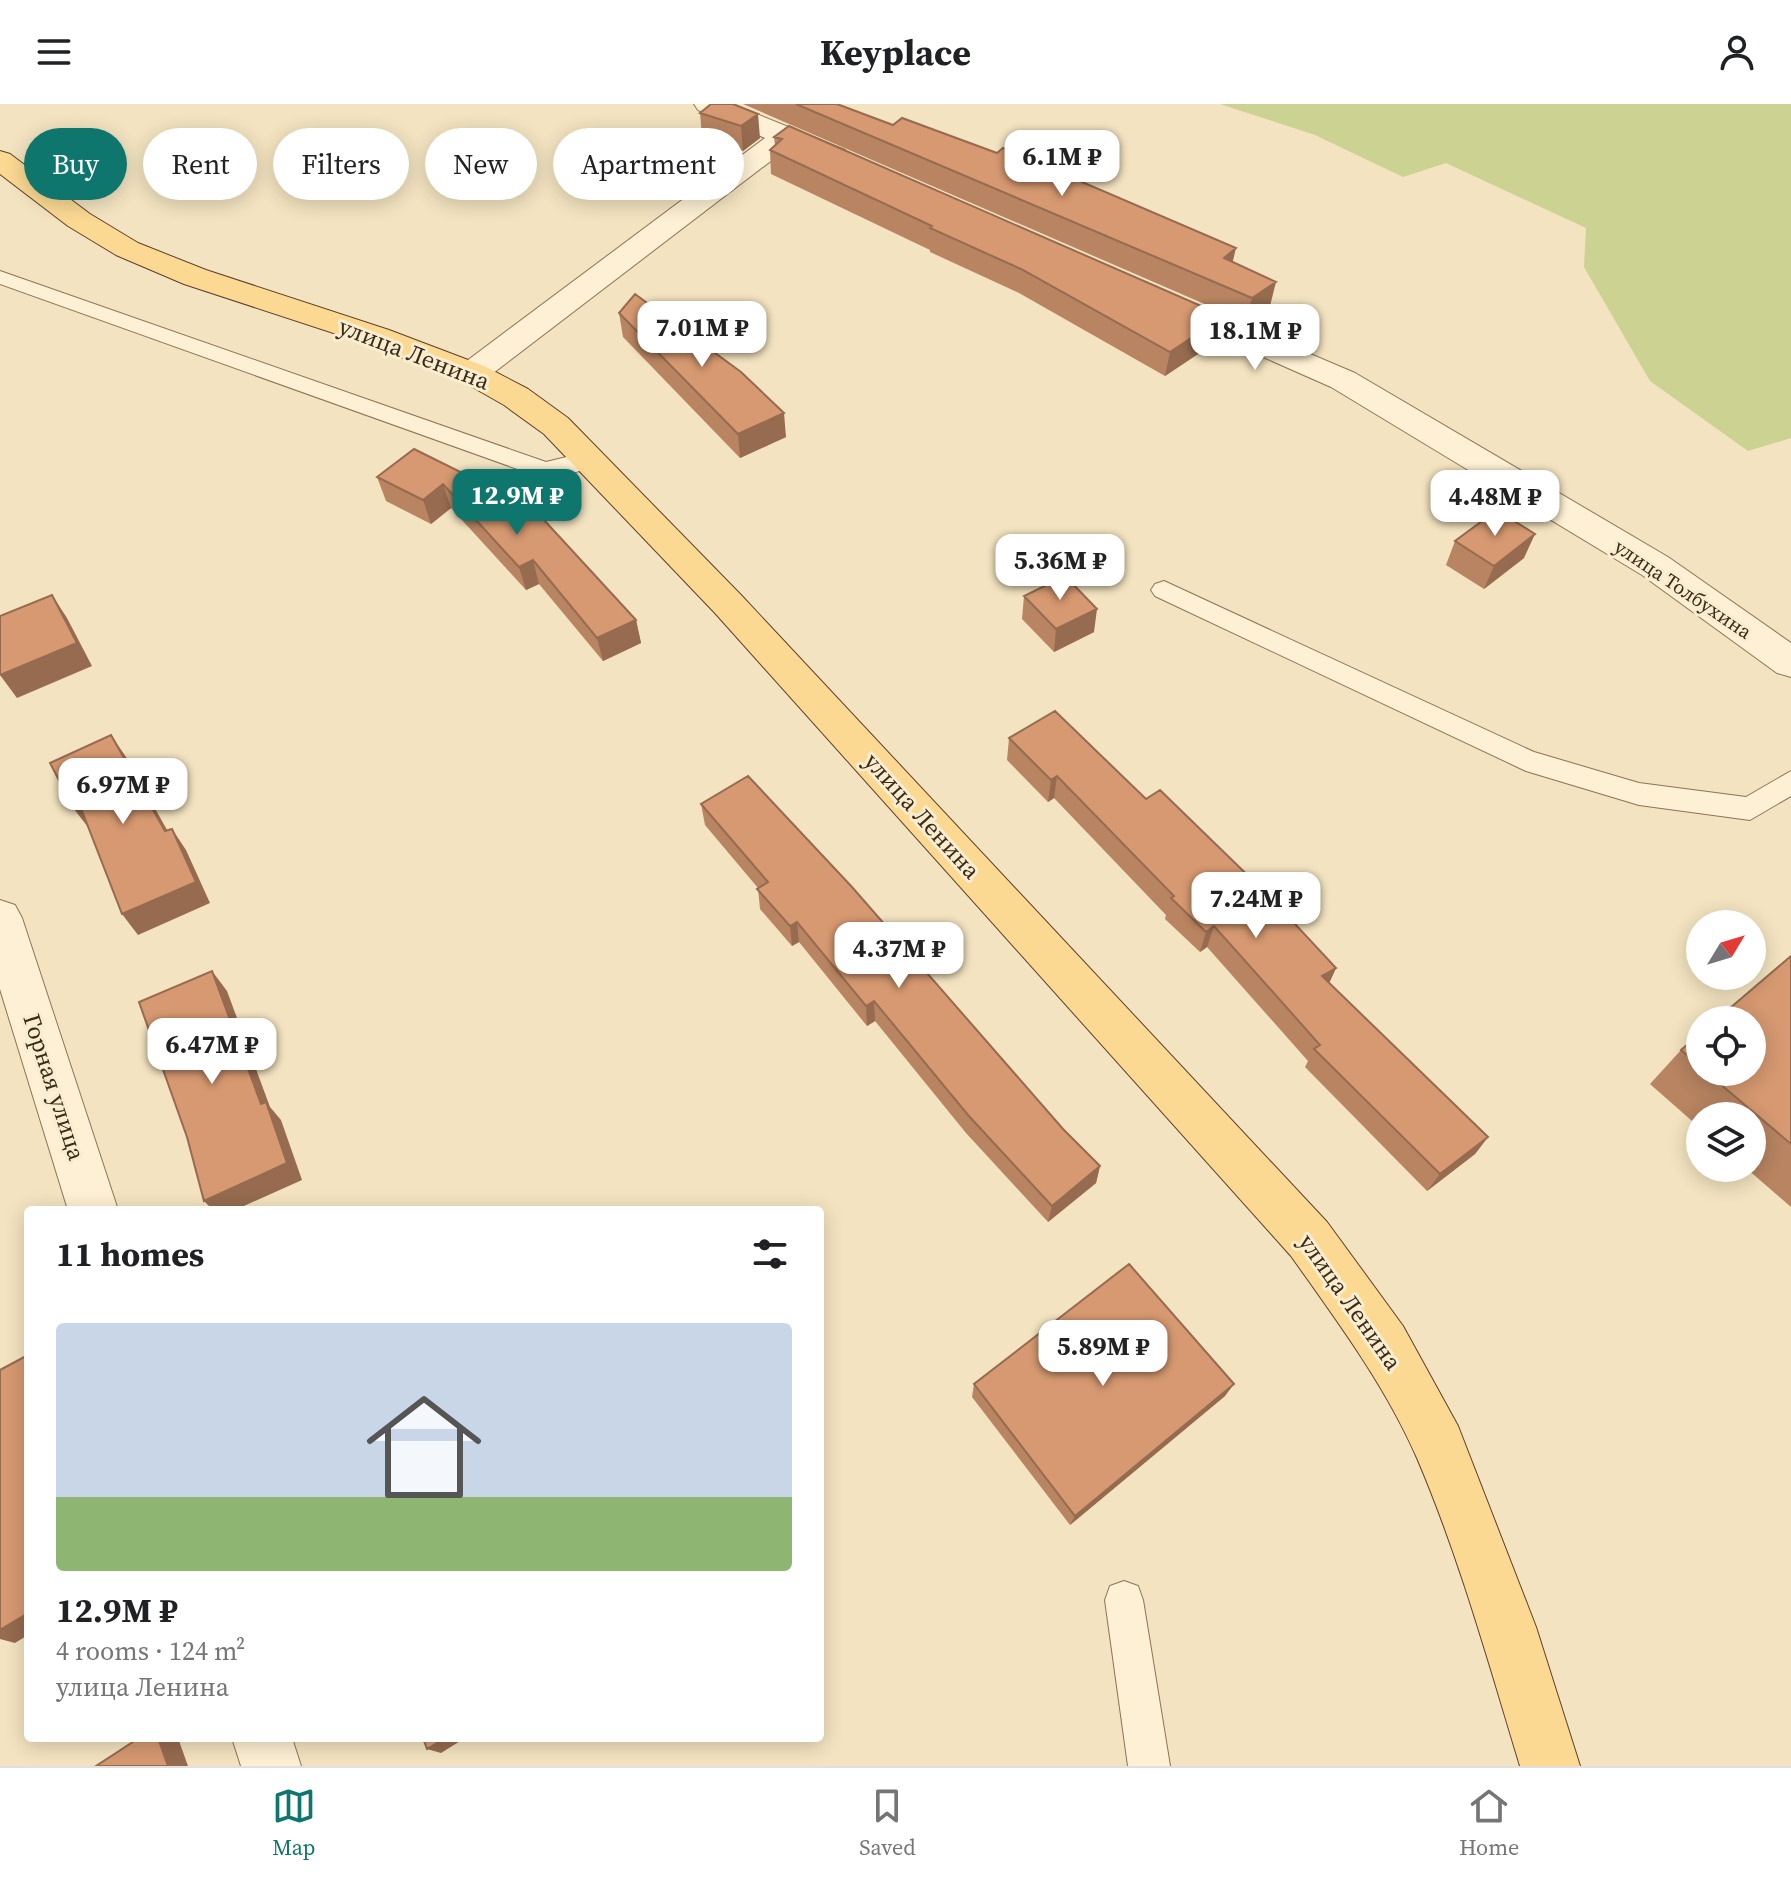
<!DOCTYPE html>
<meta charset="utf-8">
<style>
:root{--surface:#fff;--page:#f2f2f2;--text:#202124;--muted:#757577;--line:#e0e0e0;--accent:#0f766e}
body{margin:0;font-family:"Source Serif 4",serif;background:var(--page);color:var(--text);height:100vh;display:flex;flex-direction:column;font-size:30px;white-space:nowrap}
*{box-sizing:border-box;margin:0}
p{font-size:26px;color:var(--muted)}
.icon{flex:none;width:44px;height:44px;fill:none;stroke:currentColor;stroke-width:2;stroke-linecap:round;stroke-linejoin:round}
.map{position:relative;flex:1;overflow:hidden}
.panel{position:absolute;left:24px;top:1102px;width:800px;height:536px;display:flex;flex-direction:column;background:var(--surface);border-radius:8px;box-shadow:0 4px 20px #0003}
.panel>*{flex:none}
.hud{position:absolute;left:24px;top:24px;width:800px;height:72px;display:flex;gap:16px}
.needle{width:52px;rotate:52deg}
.controls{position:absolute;left:1686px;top:806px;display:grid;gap:16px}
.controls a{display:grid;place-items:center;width:80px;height:80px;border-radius:50%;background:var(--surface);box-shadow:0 4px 20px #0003;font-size:40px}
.price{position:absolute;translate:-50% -68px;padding:0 18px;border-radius:16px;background:#fff;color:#222;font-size:26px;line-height:52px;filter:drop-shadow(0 2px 4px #0008)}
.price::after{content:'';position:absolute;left:50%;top:48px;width:24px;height:18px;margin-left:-12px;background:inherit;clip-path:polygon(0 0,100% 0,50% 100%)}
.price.active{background:var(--accent);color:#fff}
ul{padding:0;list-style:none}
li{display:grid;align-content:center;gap:16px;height:424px;padding:0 32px}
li+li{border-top:2px solid var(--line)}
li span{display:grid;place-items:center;height:248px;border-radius:8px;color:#555}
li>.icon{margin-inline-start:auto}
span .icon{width:144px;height:144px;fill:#fffc;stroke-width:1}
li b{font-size:34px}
h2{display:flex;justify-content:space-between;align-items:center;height:96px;padding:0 32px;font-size:34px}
.pill{padding:0 28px;border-radius:36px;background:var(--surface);box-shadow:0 4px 20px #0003;font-size:28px;line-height:72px}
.pill.active{background:var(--accent);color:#fff}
header{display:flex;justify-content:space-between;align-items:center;height:104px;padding:0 32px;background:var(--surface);font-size:36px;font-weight:700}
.dock{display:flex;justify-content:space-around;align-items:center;height:112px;border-top:2px solid var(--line);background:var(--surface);font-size:22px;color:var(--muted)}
.dock a{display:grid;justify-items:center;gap:4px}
.dock .active{color:var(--accent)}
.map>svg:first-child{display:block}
.green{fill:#ccd292}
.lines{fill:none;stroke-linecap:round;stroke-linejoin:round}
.lane-casing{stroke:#8e7355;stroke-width:2}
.street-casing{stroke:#8e7355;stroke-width:2}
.primary-casing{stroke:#5b402a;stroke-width:2}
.lane{fill:#fdf0d4;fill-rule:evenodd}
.street{fill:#fdf0d4;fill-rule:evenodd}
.primary{fill:#fbd993;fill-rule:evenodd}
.wall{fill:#b88461}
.shaded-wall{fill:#966b4f}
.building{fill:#d69971;stroke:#966b4f;stroke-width:2}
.labels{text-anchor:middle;stroke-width:6;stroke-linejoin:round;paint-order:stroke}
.far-street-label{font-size:20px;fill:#3c2b1b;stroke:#f9edd0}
.street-label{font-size:24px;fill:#3c2b1b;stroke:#f9edd0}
</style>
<header><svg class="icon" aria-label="menu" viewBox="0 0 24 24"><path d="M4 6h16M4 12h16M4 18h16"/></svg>Keyplace<svg class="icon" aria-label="person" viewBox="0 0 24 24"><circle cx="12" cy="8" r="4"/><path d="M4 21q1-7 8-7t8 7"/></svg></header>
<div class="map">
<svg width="1791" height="1662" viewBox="0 0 1791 1662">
<rect width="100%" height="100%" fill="#f3e3c0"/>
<!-- green -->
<path class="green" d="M 1220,0 L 1791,0 L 1791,334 L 1748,347 L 1650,277 L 1584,163 L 1586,124 L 1446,59 L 1403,73 L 1315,31 Z"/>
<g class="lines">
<!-- lane casing -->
<g class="lane-casing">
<path id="lane" d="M 0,167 L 546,358 L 591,347 L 599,349 L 603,355 L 599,361 C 581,366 555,377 537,372 L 0,180 Z
M 1164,477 L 1534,648 L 1639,679 L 1746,693 L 1791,667 L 1791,692 L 1750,716 L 1639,701 L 1526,667 L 1155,492 L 1151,486 L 1155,480 Z
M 1124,1477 L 1138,1482 L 1143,1496 L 1170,1662 L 1128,1662 L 1105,1496 L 1110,1482 Z"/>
</g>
<!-- street casing -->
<g class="street-casing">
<path id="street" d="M 694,0 L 732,0 L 845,46 L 849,52 L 845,58 L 835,61 L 825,58 L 789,43 L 484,276 L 472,279 L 460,276 L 456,269 L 460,262 L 765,34 L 698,6 Z
M 1165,188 L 1355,269 L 1668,453 L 1791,539 L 1791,573 L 1777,569 L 1642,471 L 1331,283 L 1154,205 L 1149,198 L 1154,191 Z
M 0,796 L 15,801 L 22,814 L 118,1106 L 68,1106 L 0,885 Z
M 232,1634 L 292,1634 L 301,1662 L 241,1662 Z"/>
</g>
<!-- primary casing -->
<g class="primary-casing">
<path id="primary" d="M 0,47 L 10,50 L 90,110 L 138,139 L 206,166 L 389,226 L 484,262 L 528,285 L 568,314 L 741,491 L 1327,1118 L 1403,1222 L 1458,1322 L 1536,1523 L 1580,1662 L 1520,1662 C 1489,1560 1459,1452 1417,1354 C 1385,1281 1337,1217 1291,1152 L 715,509 L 544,330 L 504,301 L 460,276 L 367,240 L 184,180 L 116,151 L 68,122 L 0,70 Z"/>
</g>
<!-- lane -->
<use href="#lane" class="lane"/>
<!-- street -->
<use href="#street" class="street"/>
<!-- primary -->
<use href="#primary" class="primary"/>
</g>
<!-- wall -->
<path class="wall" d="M 711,0 L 760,34 L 743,47 L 702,33 L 700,9 Z
M 743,0 L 837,0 L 1233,158 L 1270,202 L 1246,218 Z
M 789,22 L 1219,236 L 1165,272 L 1019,189 L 930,148 L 930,146 L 771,70 L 770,46 L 775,41 L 774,33 Z
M 619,209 L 786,333 L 740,354 L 623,233 Z
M 414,345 L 636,516 L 641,539 L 603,557 L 539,480 L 526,486 L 451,404 L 431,420 L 386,397 L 377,373 Z
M 1455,437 L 1524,454 L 1484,485 L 1446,461 Z
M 1024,492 L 1094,528 L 1054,548 L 1022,515 Z
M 1009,634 L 1146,695 L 1336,864 L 1329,879 L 1488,1033 L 1475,1050 L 1427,1087 L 1305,963 L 1308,957 L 1207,843 L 1200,848 L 1165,815 L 1166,811 L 1054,694 L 1048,698 L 1007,656 Z
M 701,700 L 1063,1025 L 1100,1062 L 1096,1079 L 1048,1118 L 966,1029 L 875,917 L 867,922 L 799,838 L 792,842 L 760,805 L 758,784 L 705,721 Z
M 1791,852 L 1791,1103 L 1746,1064 L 1752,1064 L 1752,1012 L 1700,1012 L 1700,1024 L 1650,980 L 1681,946 L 1700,930 L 1700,968 L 1752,968 Z
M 974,1280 L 1225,1292 L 1070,1421 L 972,1293 Z"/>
<!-- shaded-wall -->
<path class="shaded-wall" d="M 758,10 L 760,34 L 743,47 L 741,22 Z
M 1236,144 L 1230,169 L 1224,154 Z
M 1276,178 L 1270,202 L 1246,218 L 1252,194 Z
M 1224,212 L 1219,236 L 1165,272 L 1170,248 Z
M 784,309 L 786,333 L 740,354 L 738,330 Z
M 443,380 L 451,404 L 431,420 L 423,396 Z
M 1535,430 L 1524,454 L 1484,485 L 1494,462 Z
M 533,456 L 539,480 L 526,486 L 519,463 Z
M 52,491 L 67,514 L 92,562 L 17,594 L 0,571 Z
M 1097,505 L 1094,528 L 1054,548 L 1056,525 Z
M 636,516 L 641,539 L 603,557 L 597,534 Z
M 111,631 L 126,653 L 180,749 L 165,727 Z
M 1057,672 L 1054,694 L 1048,698 L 1051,676 Z
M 80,702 L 91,727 L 74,705 Z
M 172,725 L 186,746 L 210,799 L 138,831 L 122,810 Z
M 797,818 L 799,838 L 792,842 L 790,822 Z
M 1214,822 L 1207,843 L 1200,848 L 1206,828 Z
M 1336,864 L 1327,884 L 1322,872 Z
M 212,867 L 227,887 L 270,1003 L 281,1016 L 302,1076 L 235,1106 L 213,1106 L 204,1097 L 261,1000 Z
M 874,897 L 875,917 L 867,922 L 866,902 Z
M 1488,1033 L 1475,1050 L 1427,1087 L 1440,1070 Z
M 1100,1062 L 1096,1079 L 1048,1118 L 1052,1102 Z
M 1234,1280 L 1225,1292 L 1070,1421 L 1075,1412 Z
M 28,1509 L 28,1531 L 15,1539 L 0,1535 L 0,1526 Z
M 158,1634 L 178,1634 L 188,1662 L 168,1662 Z
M 445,1634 L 465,1634 L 441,1649 L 427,1645 Z"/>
<!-- building -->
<path class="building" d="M 711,0 L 733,0 L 758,10 L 741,22 L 700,9 Z
M 796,0 L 837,0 L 893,21 L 902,14 L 997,49 L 1003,44 L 1236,144 L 1224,154 L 1276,178 L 1252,194 Z
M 789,22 L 1224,212 L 1170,248 L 1021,165 L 930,124 L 932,122 L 770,46 L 782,35 L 774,33 Z
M 635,190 L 741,268 L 784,309 L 738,330 L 619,209 Z
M 414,345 L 533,404 L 636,516 L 597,534 L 533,456 L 519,463 L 443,380 L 423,396 L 377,373 Z
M 1497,406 L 1535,430 L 1494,462 L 1455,437 Z
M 1065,472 L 1097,505 L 1056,525 L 1024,492 Z
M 52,491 L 77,539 L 0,571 L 0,512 Z
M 1055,607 L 1146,695 L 1160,686 L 1268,791 L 1336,864 L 1322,872 L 1488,1033 L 1440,1070 L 1314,945 L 1320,941 L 1214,822 L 1206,828 L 1171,794 L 1174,792 L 1057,672 L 1051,676 L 1009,634 Z
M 111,631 L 165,727 L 172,725 L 196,778 L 122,810 L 80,702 L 74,705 L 50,659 Z
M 748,672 L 852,783 L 1063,1025 L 1100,1062 L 1052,1102 L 968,1011 L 874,897 L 866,902 L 797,818 L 790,822 L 757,785 L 768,778 L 701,700 Z
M 1791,852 L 1791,1040 L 1706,968 L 1752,968 L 1752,916 L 1716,916 Z
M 212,867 L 261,1000 L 266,998 L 287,1059 L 204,1097 L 187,1033 L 139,898 Z
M 1700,930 L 1700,962 L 1681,946 Z
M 1129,1160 L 1234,1280 L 1075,1412 L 974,1280 Z
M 28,1251 L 28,1509 L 0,1526 L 0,1266 Z
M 139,1634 L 158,1634 L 168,1662 L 96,1662 Z
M 423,1634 L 445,1634 L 427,1645 Z"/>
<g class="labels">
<!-- far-street labels -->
<g class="far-street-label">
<text transform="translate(1683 485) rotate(34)" y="7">улица Толбухина</text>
</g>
<!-- street labels -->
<g class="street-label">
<text transform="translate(414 250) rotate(21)" y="8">улица Ленина</text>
<text transform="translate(922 712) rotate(48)" y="8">улица Ленина</text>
<text transform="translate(54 983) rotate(72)" y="8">Горная улица</text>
<text transform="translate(1350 1198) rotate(55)" y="8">улица Ленина</text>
</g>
</g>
</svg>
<div class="controls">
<a><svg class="needle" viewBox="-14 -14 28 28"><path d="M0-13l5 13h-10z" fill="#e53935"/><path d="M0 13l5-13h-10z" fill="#757577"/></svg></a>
<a><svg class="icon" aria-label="locate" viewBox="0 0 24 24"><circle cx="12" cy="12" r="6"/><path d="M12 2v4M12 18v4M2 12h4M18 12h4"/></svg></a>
<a><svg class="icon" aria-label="layers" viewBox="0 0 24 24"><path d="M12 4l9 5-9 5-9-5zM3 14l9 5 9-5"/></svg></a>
</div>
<b class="price" style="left:1062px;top:94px">6.1M ₽</b>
<b class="price" style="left:702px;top:265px">7.01M ₽</b>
<b class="price" style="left:1255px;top:268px">18.1M ₽</b>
<b class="price active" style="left:517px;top:433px">12.9M ₽</b>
<b class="price" style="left:1495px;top:434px">4.48M ₽</b>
<b class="price" style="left:1060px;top:498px">5.36M ₽</b>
<b class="price" style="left:123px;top:722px">6.97M ₽</b>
<b class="price" style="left:1256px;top:836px">7.24M ₽</b>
<b class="price" style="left:899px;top:886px">4.37M ₽</b>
<b class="price" style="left:212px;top:982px">6.47M ₽</b>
<b class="price" style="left:1103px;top:1284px">5.89M ₽</b>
<div class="hud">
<a class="pill active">Buy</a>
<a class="pill">Rent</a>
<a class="pill">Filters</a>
<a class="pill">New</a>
<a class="pill">Apartment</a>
</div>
<section class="panel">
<h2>11 homes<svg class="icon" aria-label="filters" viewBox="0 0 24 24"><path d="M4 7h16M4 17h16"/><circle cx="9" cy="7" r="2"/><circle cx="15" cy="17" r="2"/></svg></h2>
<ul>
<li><span style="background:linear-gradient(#c9d6e8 70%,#8fb573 0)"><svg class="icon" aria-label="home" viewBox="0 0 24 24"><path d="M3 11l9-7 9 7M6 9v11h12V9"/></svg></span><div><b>12.9M ₽</b><p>4 rooms · 124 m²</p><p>улица Ленина</p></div></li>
</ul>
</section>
</div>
<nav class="dock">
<a class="active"><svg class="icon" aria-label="map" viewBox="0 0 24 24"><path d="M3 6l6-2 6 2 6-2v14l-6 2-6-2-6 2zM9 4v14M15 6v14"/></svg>Map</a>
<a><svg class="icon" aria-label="saved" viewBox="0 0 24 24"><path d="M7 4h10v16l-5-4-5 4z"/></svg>Saved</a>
<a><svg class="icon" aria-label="home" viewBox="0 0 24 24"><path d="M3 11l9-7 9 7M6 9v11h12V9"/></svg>Home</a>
</nav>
